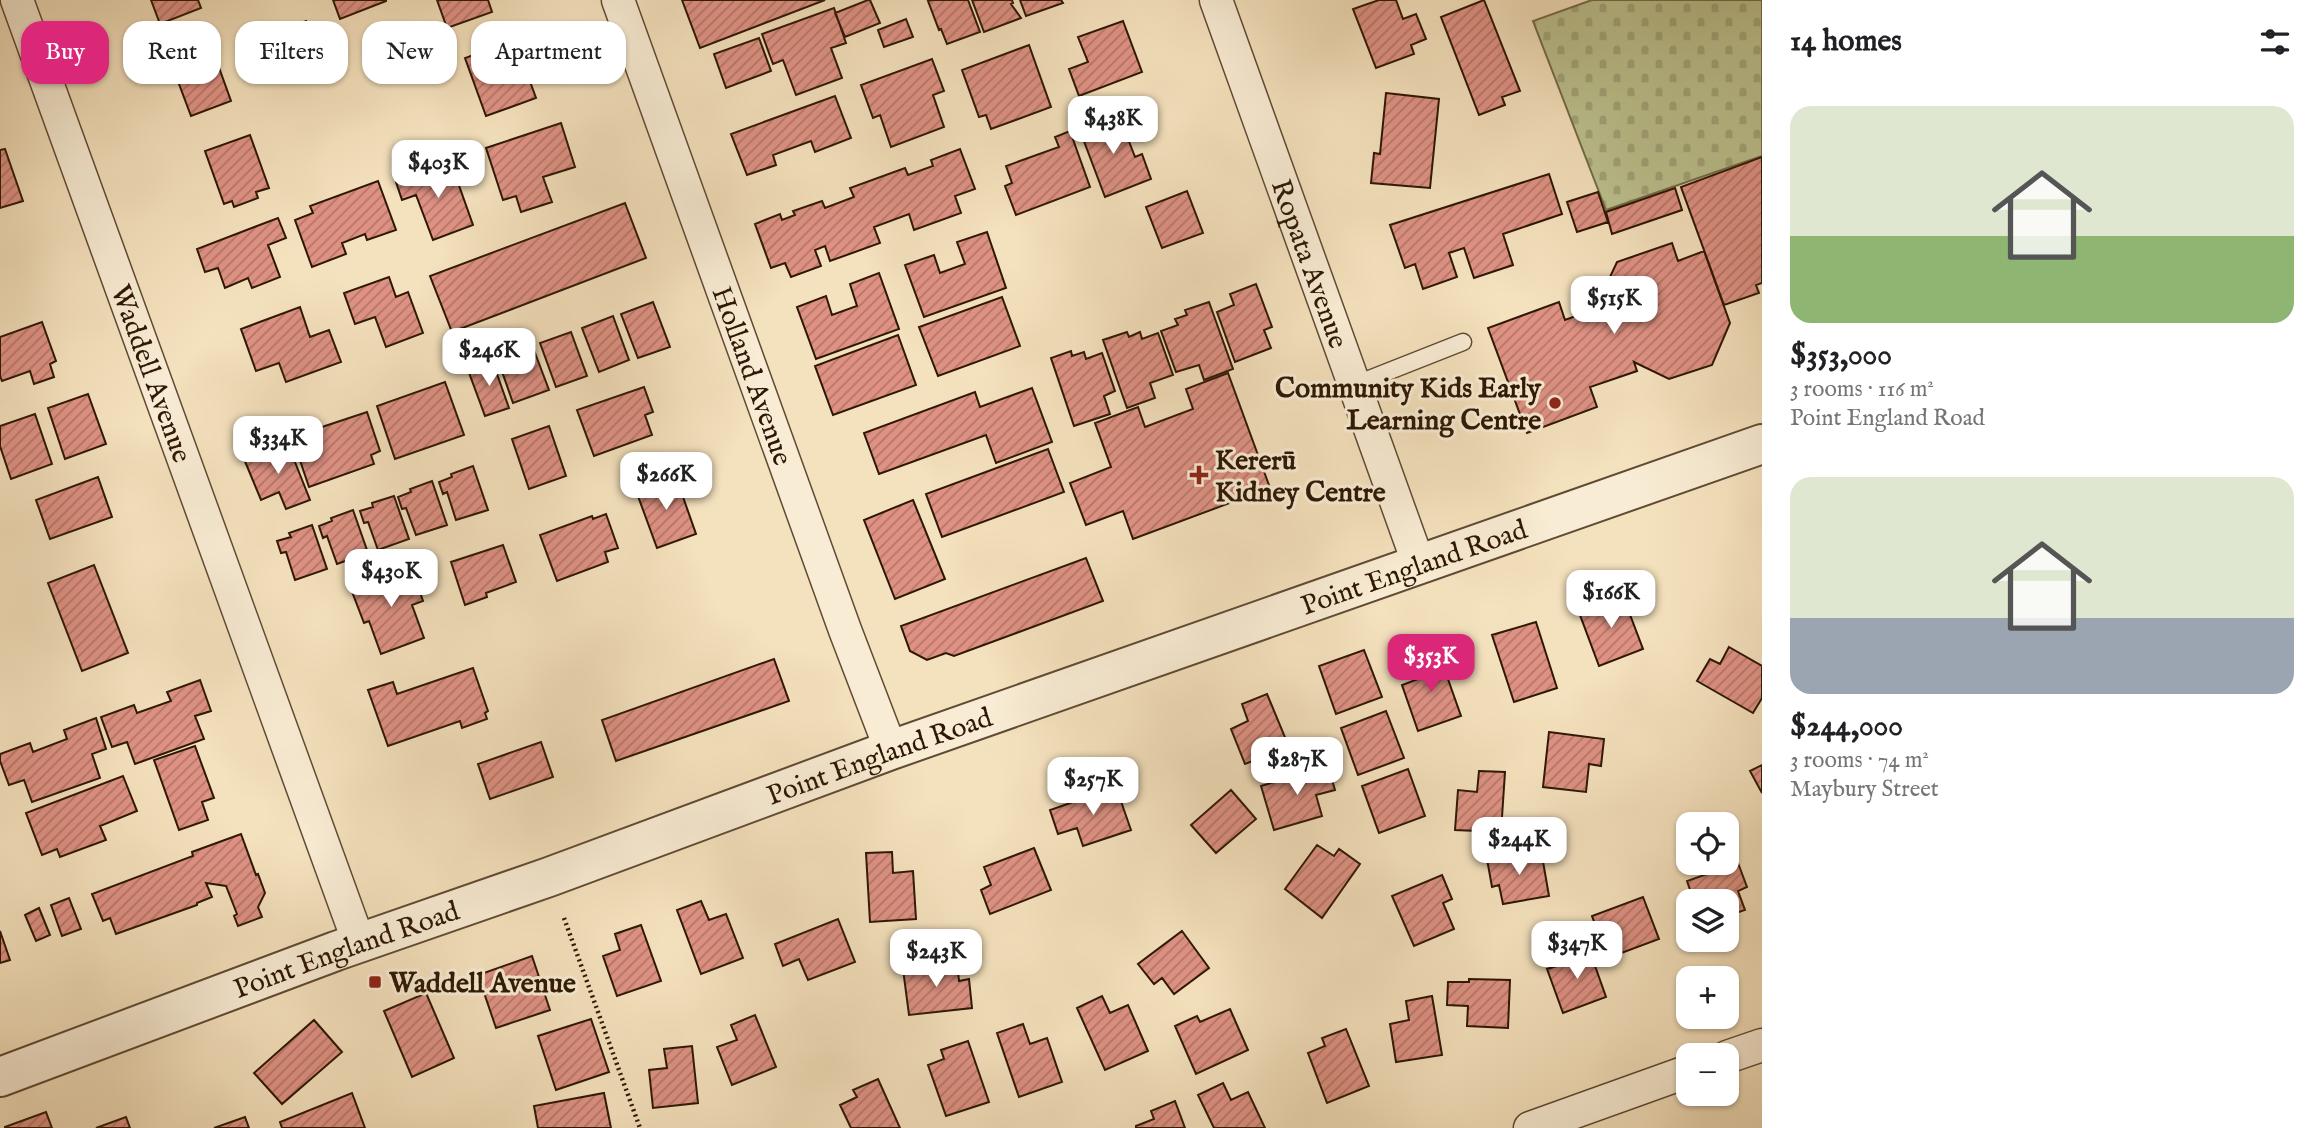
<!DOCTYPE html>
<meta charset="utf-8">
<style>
:root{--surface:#fff;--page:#f2f2f2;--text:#202124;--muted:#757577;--accent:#db2777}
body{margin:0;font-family:"IM FELL English",serif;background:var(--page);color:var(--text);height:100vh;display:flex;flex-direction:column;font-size:26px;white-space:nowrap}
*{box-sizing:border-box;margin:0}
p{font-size:23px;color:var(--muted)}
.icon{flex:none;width:38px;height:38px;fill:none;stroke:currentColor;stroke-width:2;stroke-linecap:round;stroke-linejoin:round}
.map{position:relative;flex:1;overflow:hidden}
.side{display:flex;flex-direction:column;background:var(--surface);width:560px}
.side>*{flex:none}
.banner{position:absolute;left:21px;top:21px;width:665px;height:63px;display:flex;gap:14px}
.controls{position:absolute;left:1676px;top:812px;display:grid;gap:14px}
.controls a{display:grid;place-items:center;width:63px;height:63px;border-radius:14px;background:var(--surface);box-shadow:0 2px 5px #0004;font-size:35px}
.price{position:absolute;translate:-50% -60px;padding:0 16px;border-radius:14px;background:#fff;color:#222;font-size:23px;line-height:46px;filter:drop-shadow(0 2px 4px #0008)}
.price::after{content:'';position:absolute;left:50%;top:42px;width:21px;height:16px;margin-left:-10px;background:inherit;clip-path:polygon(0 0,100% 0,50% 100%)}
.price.current{background:var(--accent);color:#fff}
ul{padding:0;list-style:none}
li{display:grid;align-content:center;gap:14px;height:371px;padding:0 28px}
li span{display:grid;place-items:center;height:217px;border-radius:21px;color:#555}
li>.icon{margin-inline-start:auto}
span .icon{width:126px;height:126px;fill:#fffc;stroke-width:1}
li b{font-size:30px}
h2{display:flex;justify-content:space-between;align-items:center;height:84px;padding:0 28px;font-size:30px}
.chip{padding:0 24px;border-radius:21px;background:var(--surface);box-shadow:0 2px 5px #0004;font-size:24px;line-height:63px}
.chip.current{background:var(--accent);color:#fff}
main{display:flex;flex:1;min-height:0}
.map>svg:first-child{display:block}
.cemetery{fill:url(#cemetery-stones);stroke:#756c4a;stroke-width:2}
.building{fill:url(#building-hatch);stroke:#2e1705;stroke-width:2}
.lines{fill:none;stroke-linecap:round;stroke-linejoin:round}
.service-casing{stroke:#604a33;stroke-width:19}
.minor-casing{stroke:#604a33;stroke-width:35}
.tertiary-casing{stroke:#604a33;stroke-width:42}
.path{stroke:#2e1705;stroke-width:4.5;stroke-dasharray:2 3.5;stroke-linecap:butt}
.service{stroke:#f8ecd4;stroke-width:16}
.minor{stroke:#f8ecd4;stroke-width:32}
.tertiary{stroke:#f8ecd4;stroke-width:38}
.poi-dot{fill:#8f2418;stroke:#f8ecd4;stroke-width:2.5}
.labels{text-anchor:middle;stroke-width:6;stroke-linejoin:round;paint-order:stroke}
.street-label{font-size:28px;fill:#2e1705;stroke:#f8ecd4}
.poi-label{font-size:28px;font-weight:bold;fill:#2e1705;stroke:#f8ecd4;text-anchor:start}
</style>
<main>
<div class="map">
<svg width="1762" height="1128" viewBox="0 0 1762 1128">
<defs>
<pattern id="cemetery-stones" width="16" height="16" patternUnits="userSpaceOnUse" patternTransform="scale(1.75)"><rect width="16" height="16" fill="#bcc290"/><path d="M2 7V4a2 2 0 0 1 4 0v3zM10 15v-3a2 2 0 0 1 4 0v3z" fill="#a2a67b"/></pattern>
<pattern id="building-hatch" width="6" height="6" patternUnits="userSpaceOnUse" patternTransform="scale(1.75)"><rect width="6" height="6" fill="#df9284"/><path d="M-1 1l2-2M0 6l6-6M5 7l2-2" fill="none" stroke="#b5766a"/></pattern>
</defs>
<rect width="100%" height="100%" fill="#f4e1bd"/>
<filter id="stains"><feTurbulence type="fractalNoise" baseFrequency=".00286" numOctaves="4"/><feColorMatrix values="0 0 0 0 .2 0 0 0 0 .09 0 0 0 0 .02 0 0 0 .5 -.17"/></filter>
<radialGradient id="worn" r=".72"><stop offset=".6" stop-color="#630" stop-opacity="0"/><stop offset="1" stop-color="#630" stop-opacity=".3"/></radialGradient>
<!-- cemetery -->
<path class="cemetery" d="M 1592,0 L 1762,0 L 1762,156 L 1606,210 L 1533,21 Z"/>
<!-- building -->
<path class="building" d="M 151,0 L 198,0 L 201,8 L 160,24 Z
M 333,0 L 386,0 L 386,1 L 340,19 Z
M 437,0 L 488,0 L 492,12 L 447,28 Z
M 682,0 L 825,0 L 700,48 Z
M 868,0 L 870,0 L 880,23 L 845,37 L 835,13 Z
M 932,0 L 968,0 L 980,32 L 947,44 L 941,29 L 939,30 L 928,1 Z
M 972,0 L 1012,0 L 1013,3 L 1011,4 L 1021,18 L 984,32 Z
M 1020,0 L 1061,0 L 1063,3 L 1026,16 Z
M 1379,0 L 1396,0 L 1403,19 L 1416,14 L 1426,39 L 1411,45 L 1414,54 L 1376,68 L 1353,9 Z
M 1484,0 L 1520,91 L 1502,97 L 1505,105 L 1479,115 L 1441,17 Z
M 834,8 L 846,43 L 831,48 L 842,78 L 796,95 L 783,60 L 773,64 L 762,34 Z
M 906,19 L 913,37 L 884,47 L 878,30 Z
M 306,21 L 311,49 L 267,65 L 262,37 Z
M 1123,21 L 1142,72 L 1079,96 L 1069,69 L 1088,62 L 1078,37 Z
M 208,37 L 231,101 L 191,116 L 167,52 Z
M 759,38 L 771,71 L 726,88 L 714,54 Z
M 504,44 L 517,80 L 528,76 L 536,98 L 486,116 L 465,58 Z
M 1029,45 L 1051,107 L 991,129 L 986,115 L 979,117 L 962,70 Z
M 932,59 L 944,91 L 933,95 L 944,127 L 891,147 L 880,115 L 873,118 L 861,85 Z
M 1386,93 L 1439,99 L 1430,188 L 1371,183 L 1374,153 L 1380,154 Z
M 835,96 L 851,138 L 815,152 L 811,141 L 773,155 L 776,165 L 747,175 L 731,134 Z
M 1118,113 L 1135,157 L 1142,154 L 1151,179 L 1105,197 L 1079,128 Z
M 561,123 L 575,167 L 543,177 L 552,202 L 521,212 L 516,196 L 503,200 L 486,148 Z
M 1070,131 L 1090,187 L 1016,215 L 1005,186 L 1012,183 L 1006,166 L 1059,147 L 1055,137 Z
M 250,135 L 269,188 L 256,192 L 258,198 L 234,207 L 232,201 L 224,204 L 205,151 Z
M 5,149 L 23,201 L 0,208 L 0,150 Z
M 960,149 L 975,189 L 955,196 L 961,213 L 914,230 L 909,214 L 874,227 L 880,243 L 830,261 L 825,246 L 815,250 L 821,266 L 791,277 L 785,263 L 771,268 L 755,224 L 780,214 L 782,220 L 795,215 L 793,211 L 822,201 L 825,208 L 854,197 L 850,188 L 905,168 L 908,175 L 933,166 L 931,160 Z
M 1762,157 L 1762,283 L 1756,285 L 1759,293 L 1724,305 L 1681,187 Z
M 451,163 L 473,225 L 433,240 L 416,195 L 402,200 L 396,182 Z
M 1549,174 L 1562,214 L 1503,234 L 1513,265 L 1474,278 L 1464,248 L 1449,253 L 1457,277 L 1423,289 L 1415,264 L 1405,268 L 1390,225 Z
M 378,181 L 396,230 L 367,240 L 365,234 L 342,243 L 346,254 L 312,267 L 295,220 L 313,213 L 310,206 Z
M 1675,188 L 1682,210 L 1612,234 L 1606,212 Z
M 1187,191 L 1203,233 L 1162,248 L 1146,207 Z
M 1598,192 L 1608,222 L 1577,232 L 1567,202 Z
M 625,203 L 646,258 L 452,332 L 430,276 Z
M 278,218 L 286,238 L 268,245 L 280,277 L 252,288 L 248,278 L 225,288 L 218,268 L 205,272 L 197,249 Z
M 987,232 L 1006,288 L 924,317 L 905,265 L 934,255 L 940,273 L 965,264 L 957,242 Z
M 1672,243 L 1678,261 L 1704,251 L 1730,323 L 1712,365 L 1669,379 L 1634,362 L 1637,371 L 1590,387 L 1597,407 L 1527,433 L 1488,328 L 1559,302 L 1565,320 L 1595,309 L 1617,262 Z
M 879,273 L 899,329 L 816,359 L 797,307 L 826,296 L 832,315 L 857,306 L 850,284 Z
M 389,277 L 396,297 L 408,292 L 423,333 L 386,347 L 375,317 L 355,324 L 344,293 Z
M 1256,284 L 1272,327 L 1264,330 L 1271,348 L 1235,362 L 1217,312 L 1234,305 L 1230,294 Z
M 1002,297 L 1020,346 L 938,376 L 919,327 Z
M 653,302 L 670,347 L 638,358 L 621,314 Z
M 1209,302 L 1233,369 L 1204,380 L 1199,365 L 1176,372 L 1161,331 L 1178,325 L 1175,319 L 1187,315 L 1185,310 Z
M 300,307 L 310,337 L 329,330 L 341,362 L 286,382 L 279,363 L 256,371 L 241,329 Z
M 613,316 L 629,360 L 599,372 L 582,328 Z
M 42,322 L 56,361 L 50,364 L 54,377 L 34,384 L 30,371 L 2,381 L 0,376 L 0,337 Z
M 571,332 L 587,376 L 556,387 L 540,343 Z
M 1127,332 L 1129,337 L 1140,332 L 1142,339 L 1158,333 L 1173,375 L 1150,383 L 1155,398 L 1127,408 L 1103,340 Z
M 898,335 L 916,385 L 833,415 L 815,366 Z
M 532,345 L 549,390 L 513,403 L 497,357 Z
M 1071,351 L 1072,356 L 1084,352 L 1086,359 L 1102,353 L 1115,391 L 1104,396 L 1110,414 L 1074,426 L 1051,358 Z
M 492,360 L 509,408 L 485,416 L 468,370 Z
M 1228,373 L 1270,488 L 1133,539 L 1123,511 L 1086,525 L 1070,483 L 1111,467 L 1095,423 L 1138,407 L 1145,427 L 1193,409 L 1186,389 Z
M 445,382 L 464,435 L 395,459 L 377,406 Z
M 644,387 L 653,412 L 645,415 L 652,435 L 594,456 L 577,410 Z
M 1032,388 L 1052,442 L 996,463 L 986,435 L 879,474 L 864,433 L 975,392 L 980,407 Z
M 88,394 L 106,444 L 65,459 L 48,408 Z
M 367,412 L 380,451 L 371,455 L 374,464 L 309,487 L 292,437 Z
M 35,414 L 52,464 L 11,479 L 0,446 L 0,426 Z
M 549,426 L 566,476 L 529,489 L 512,439 Z
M 287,442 L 310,500 L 286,509 L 279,492 L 261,500 L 244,459 Z
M 1048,449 L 1064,492 L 942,537 L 926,494 Z
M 473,466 L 488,510 L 456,520 L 447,492 L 443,494 L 439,482 L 452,477 L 451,474 Z
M 98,477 L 112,517 L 50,539 L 36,500 Z
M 676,477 L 696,534 L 657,548 L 635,488 L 658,480 L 659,483 Z
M 432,481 L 447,525 L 416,535 L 406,508 L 402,509 L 398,497 L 411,492 L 410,489 Z
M 394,496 L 409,539 L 378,550 L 368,522 L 364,523 L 360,511 L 373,507 L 372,503 Z
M 913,500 L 945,579 L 895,599 L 864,520 Z
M 353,510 L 368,553 L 337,564 L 327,536 L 323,538 L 319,526 L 332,521 L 331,518 Z
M 606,514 L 618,548 L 605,552 L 608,562 L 557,581 L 540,535 L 592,516 L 593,519 Z
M 312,525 L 327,569 L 295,580 L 286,552 L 281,553 L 277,541 L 291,537 L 289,533 Z
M 503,545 L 516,582 L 486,593 L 487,597 L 465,605 L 451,562 Z
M 1086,558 L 1103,601 L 954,656 L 946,653 L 927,660 L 910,651 L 901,626 Z
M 94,565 L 128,653 L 82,671 L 48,583 Z
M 411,567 L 423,601 L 412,605 L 424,638 L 381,654 L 369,621 L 364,623 L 351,589 Z
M 1621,591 L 1643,649 L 1599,666 L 1580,615 L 1599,608 L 1596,600 Z
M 1536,622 L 1557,688 L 1514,702 L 1492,635 Z
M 1729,647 L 1762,666 L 1762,698 L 1753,713 L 1697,681 L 1710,659 L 1720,664 Z
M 1364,650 L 1382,697 L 1336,714 L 1319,666 Z
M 1438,651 L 1461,716 L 1418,731 L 1402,685 L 1421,678 L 1415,659 Z
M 774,659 L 789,701 L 616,761 L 602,720 Z
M 473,668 L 488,711 L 485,713 L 487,719 L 462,728 L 460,721 L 388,746 L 368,690 L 393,682 L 397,694 Z
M 200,680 L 211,711 L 195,716 L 204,739 L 135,764 L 127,742 L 112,747 L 101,717 L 134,705 L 137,713 L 171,701 L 167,692 Z
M 1267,694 L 1289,747 L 1245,764 L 1231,729 L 1248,721 L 1242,704 Z
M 1386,711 L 1404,758 L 1358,775 L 1341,728 Z
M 96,718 L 106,749 L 92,754 L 100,778 L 32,802 L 24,780 L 9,785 L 0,761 L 0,754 L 30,743 L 33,752 L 67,739 L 64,730 Z
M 1549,732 L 1604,739 L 1601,766 L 1589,764 L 1586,792 L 1543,787 Z
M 541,742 L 553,777 L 490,799 L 478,764 Z
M 195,746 L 214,798 L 202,802 L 208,820 L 179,830 L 154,760 Z
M 1762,765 L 1762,793 L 1750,771 Z
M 1328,766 L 1335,790 L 1316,795 L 1322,816 L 1274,830 L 1261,786 Z
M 1408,769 L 1425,816 L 1379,833 L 1362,786 Z
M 1479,771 L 1505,772 L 1501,832 L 1455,830 L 1458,790 L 1477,792 Z
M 123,776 L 137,811 L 100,826 L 106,840 L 60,857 L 57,849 L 42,855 L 26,813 Z
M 1116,787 L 1131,830 L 1083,846 L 1077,828 L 1058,834 L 1050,810 Z
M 1231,790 L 1256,819 L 1216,853 L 1191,825 Z
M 241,834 L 256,875 L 258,874 L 265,893 L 258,907 L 262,917 L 238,926 L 234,916 L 237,914 L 226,886 L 206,883 L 212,897 L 197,903 L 197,905 L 116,934 L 110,918 L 103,921 L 92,894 L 193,856 L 192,852 Z
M 1317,845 L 1334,856 L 1339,849 L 1360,864 L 1322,918 L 1285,889 Z
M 1034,848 L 1051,890 L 990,914 L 981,890 L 991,885 L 984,867 Z
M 1541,850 L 1549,896 L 1503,904 L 1499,885 L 1492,887 L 1487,859 Z
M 892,852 L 893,873 L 913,871 L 916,919 L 870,922 L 866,853 Z
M 1738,863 L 1747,887 L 1738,891 L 1745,910 L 1727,916 L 1727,901 L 1694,901 L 1687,881 Z
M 1442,875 L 1452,899 L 1443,903 L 1454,929 L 1414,946 L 1392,896 Z
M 1643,897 L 1659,939 L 1616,955 L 1609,937 L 1601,940 L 1592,916 Z
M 69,898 L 81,929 L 62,936 L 51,905 Z
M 701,901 L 709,920 L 726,914 L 743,958 L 701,974 L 677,910 Z
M 39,908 L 50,935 L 36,941 L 25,915 Z
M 838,919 L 855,962 L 808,980 L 799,959 L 783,966 L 775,944 Z
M 641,925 L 661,981 L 617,996 L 603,956 L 620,950 L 615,934 Z
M 0,931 L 10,960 L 0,963 Z
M 1182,931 L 1209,968 L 1174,994 L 1162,978 L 1154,984 L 1138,964 Z
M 1588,946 L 1606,997 L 1563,1013 L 1547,969 L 1566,963 L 1563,955 Z
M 532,956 L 550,1010 L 496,1028 L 478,975 Z
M 957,962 L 959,981 L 969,979 L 972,1008 L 909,1015 L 903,969 Z
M 1469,979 L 1510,980 L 1508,1028 L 1467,1026 L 1468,1006 L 1447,1005 L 1448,982 L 1469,982 Z
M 426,993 L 454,1058 L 412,1077 L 384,1011 Z
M 1102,996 L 1110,1013 L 1128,1005 L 1148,1051 L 1105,1070 L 1077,1008 Z
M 1432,996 L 1442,1055 L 1396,1062 L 1390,1024 L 1409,1020 L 1406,1001 Z
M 1230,1009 L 1248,1050 L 1196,1074 L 1175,1026 L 1197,1016 L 1200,1022 Z
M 755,1015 L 776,1067 L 732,1085 L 717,1047 L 737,1040 L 731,1025 Z
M 591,1019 L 609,1072 L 556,1090 L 538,1036 Z
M 314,1020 L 342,1052 L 282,1104 L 254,1073 Z
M 1023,1024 L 1030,1044 L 1047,1038 L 1062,1082 L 1019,1097 L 997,1033 Z
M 1346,1029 L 1369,1086 L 1327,1103 L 1308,1053 L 1325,1046 L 1322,1038 Z
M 968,1041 L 989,1102 L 946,1116 L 928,1065 L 944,1059 L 941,1050 Z
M 692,1046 L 698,1103 L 653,1108 L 649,1070 L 667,1068 L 664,1049 Z
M 878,1079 L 900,1128 L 851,1128 L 840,1105 L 857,1097 L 853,1090 Z
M 1223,1083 L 1231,1100 L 1248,1092 L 1265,1128 L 1214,1128 L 1198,1095 Z
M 352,1093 L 365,1128 L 282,1128 L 280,1122 Z
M 604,1093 L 611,1128 L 538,1128 L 534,1106 Z
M 1175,1101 L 1185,1128 L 1136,1128 L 1136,1126 L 1154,1119 L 1151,1111 Z
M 46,1112 L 52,1128 L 5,1128 L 5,1127 Z
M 126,1117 L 130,1128 L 96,1128 Z
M 245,1117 L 249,1128 L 214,1128 Z"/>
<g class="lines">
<!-- service casing -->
<g class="service-casing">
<path id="service" d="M 1354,385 L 1463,342"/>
</g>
<!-- minor casing -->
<g class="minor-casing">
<g id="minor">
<path id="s1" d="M 17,0 L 359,943"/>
<path id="s2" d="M 618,0 L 845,630 L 891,750"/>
<path id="s3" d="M 1216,0 L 1419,565"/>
<path d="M 1727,1057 L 1762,1045"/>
<path d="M 1530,1128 L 1689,1071"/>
</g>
</g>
<!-- tertiary casing -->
<g class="tertiary-casing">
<g id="tertiary">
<path id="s4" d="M 0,1077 L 336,951 L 549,877 L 891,750 L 1762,444"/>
</g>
</g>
<!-- path -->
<path class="path" d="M 564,918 L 640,1128"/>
<!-- service -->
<use href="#service" class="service"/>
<!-- minor -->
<use href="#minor" class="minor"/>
<!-- tertiary -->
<use href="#tertiary" class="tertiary"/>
</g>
<!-- markers -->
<g class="poi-dot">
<circle cx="1555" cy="403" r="7"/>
<path d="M1195.5 464.5h7v7h7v7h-7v7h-7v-7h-7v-7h7z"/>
<rect x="368" y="975" width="14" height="14" rx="3.5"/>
</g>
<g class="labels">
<!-- street labels -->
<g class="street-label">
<text dy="10" stroke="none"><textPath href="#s3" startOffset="280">Ropata Avenue</textPath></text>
<text dy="10" stroke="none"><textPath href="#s1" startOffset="397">Waddell Avenue</textPath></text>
<text dy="10" stroke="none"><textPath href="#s2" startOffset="399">Holland Avenue</textPath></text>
<text dy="10" stroke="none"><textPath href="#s4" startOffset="1503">Point England Road</textPath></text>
<text dy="10" stroke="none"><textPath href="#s4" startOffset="936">Point England Road</textPath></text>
<text dy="10" stroke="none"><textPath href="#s4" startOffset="369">Point England Road</textPath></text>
</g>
<!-- poi labels -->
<g class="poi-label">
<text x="1541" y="397" text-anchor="end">Community Kids Early<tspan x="1541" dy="32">Learning Centre</tspan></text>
<text x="1215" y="469">Kererū<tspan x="1215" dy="32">Kidney Centre</tspan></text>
<text x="389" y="992">Waddell Avenue</text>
</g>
</g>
<rect width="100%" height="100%" filter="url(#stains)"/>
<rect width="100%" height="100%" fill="url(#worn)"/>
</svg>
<div class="controls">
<a><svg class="icon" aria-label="locate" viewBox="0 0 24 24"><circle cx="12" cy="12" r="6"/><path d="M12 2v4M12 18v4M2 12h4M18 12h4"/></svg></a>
<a><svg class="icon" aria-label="layers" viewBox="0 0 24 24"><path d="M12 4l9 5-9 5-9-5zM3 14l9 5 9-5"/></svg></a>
<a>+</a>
<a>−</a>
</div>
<b class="price" style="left:1113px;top:156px">$438K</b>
<b class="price" style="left:438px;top:200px">$403K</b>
<b class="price" style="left:1614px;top:336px">$515K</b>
<b class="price" style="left:489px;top:388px">$246K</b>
<b class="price" style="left:278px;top:476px">$334K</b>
<b class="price" style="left:666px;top:512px">$266K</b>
<b class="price" style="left:391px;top:609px">$430K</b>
<b class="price" style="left:1611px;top:630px">$166K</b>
<b class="price current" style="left:1431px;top:694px">$353K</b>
<b class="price" style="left:1297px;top:797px">$287K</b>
<b class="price" style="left:1093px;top:817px">$257K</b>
<b class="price" style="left:1519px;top:877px">$244K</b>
<b class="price" style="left:1577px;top:981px">$347K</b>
<b class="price" style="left:936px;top:989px">$243K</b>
<div class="banner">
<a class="chip current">Buy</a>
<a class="chip">Rent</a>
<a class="chip">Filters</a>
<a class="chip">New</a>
<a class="chip">Apartment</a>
</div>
</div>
<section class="side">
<h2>14 homes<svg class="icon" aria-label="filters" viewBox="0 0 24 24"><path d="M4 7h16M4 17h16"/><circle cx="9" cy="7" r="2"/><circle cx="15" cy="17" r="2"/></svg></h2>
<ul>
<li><span style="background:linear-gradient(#dfe7d0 60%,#8fb573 0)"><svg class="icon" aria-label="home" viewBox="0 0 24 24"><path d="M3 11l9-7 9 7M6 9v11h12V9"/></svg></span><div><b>$353,000</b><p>3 rooms · 116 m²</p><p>Point England Road</p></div></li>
<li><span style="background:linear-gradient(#dfe7d0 65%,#9aa5b1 0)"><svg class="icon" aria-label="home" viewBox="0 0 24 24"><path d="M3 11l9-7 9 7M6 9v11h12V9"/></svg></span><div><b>$244,000</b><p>3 rooms · 74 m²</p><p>Maybury Street</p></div></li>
</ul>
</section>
</main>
